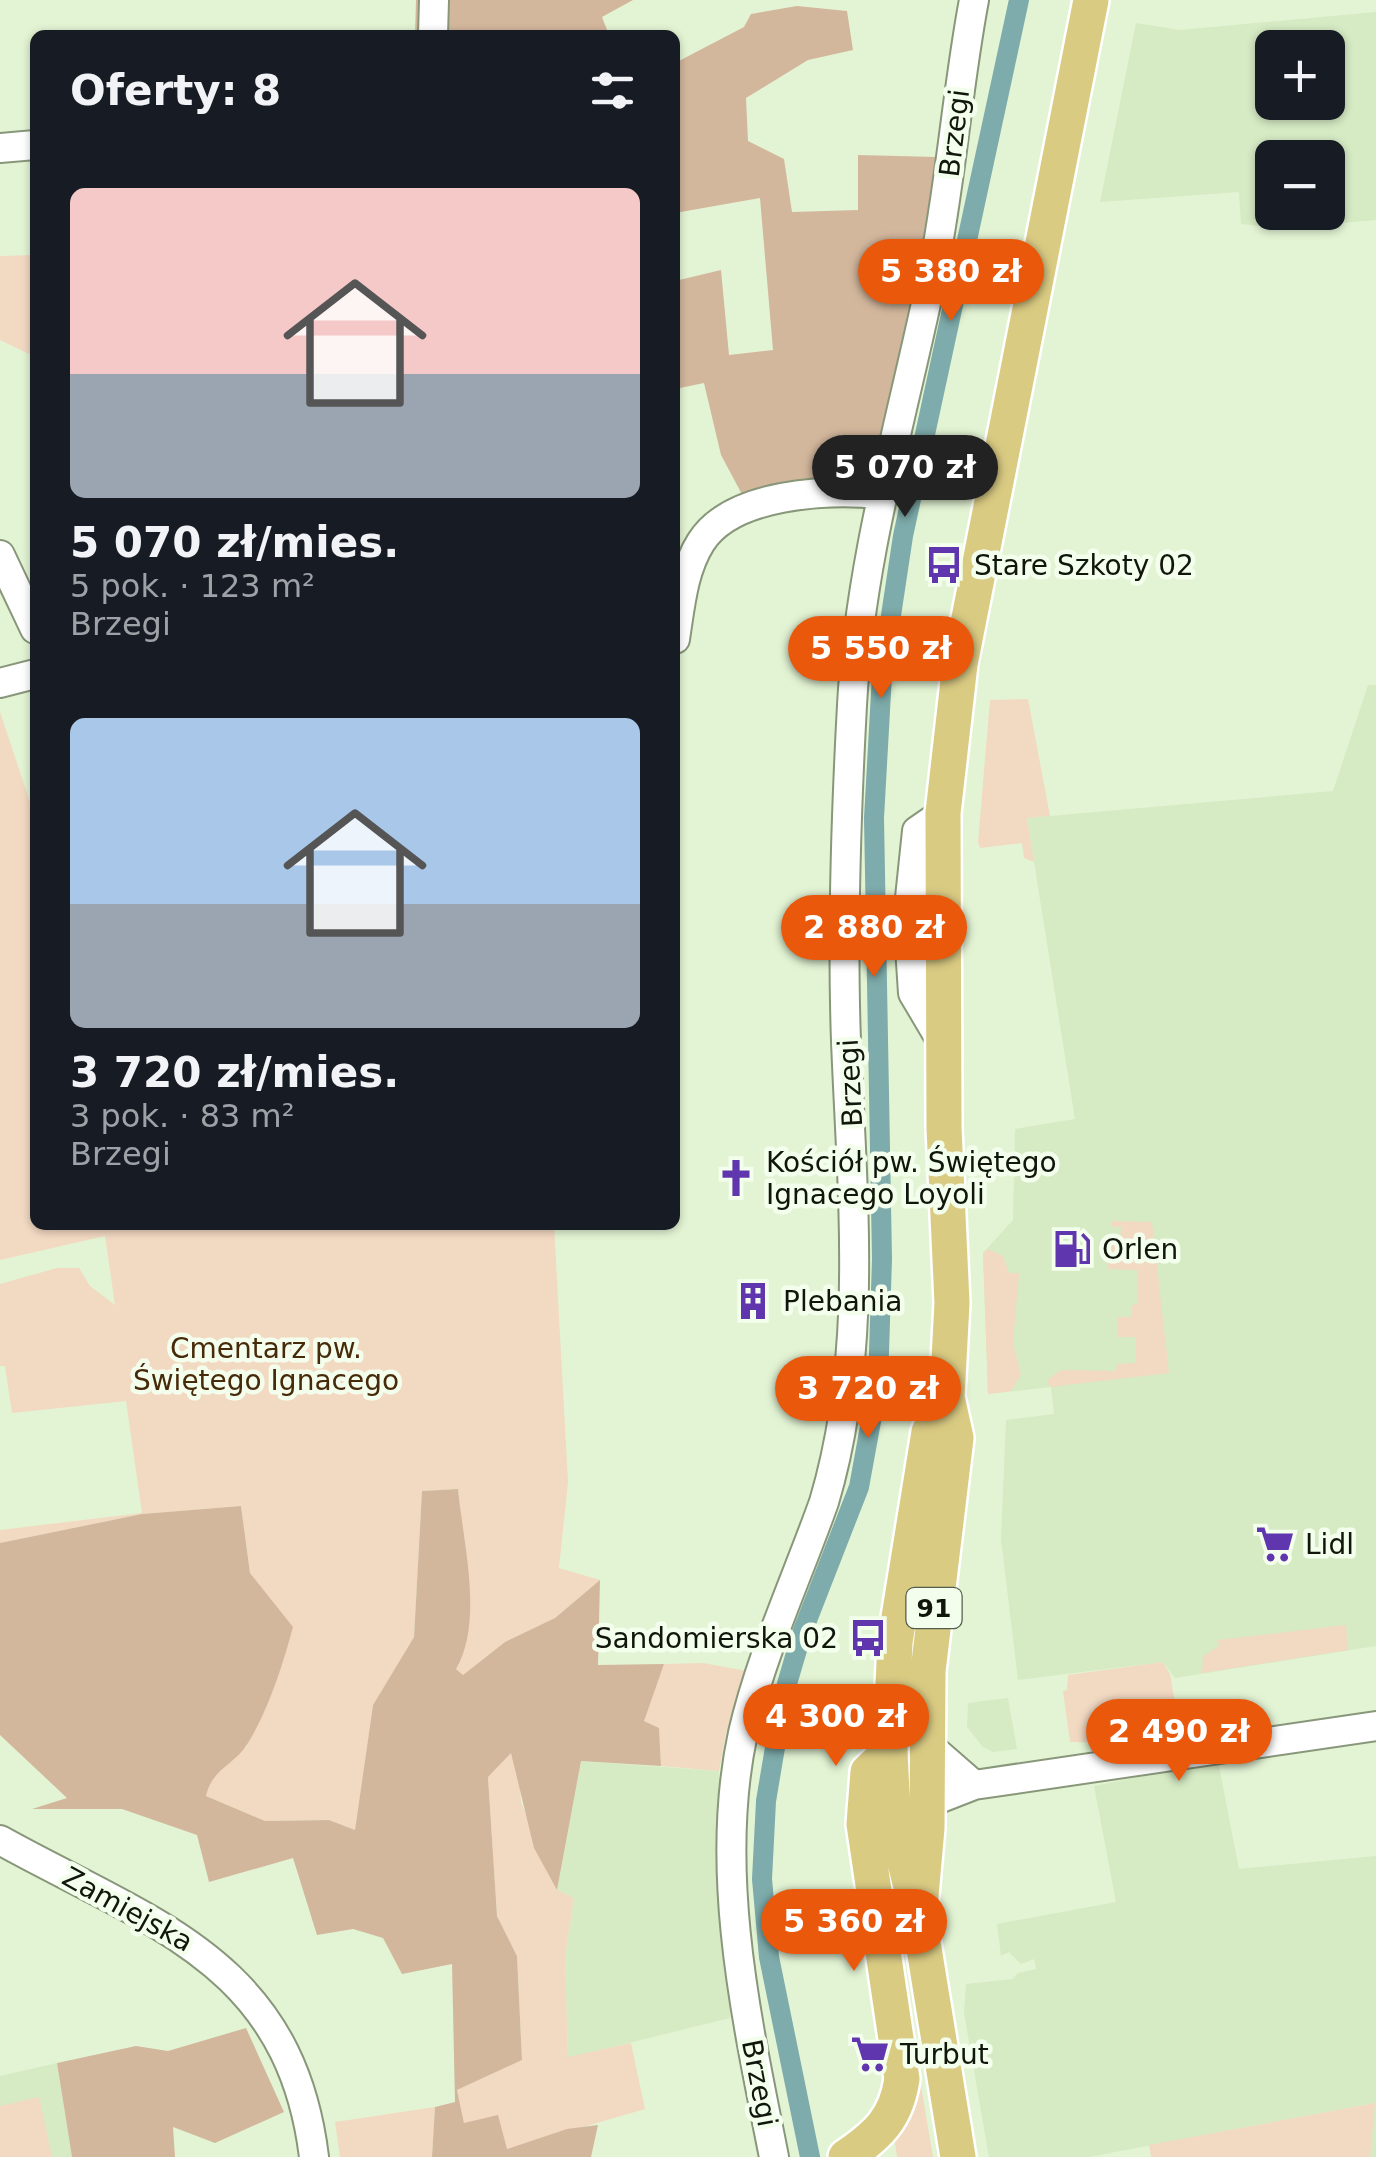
<!DOCTYPE html>
<html lang="pl">
<meta charset="utf-8">
<style>
:root{--surface:#171b24;--page:#20242c;--text:#f1f3f6;--muted:#9ea1a6;--accent:#ea580c}
body{margin:0;font-family:"DejaVu Sans",sans-serif;background:var(--page);color:var(--text);height:100vh;display:flex;flex-direction:column;font-size:38px;white-space:nowrap}
*{box-sizing:border-box;margin:0}
p{font-size:32px;color:var(--muted)}
.icon{flex:none;width:55px;height:55px;fill:none;stroke:currentColor;stroke-width:2;stroke-linecap:round;stroke-linejoin:round}
.map{position:relative;flex:1;overflow:hidden}
.sheet{position:absolute;left:30px;top:30px;width:650px;height:1200px;display:flex;flex-direction:column;background:var(--surface);border-radius:15px;box-shadow:0 2px 8px #0004}
.sheet>*{flex:none}
.fabs{position:absolute;left:1255px;top:30px;display:grid;gap:20px}
.fabs a{display:grid;place-items:center;width:90px;height:90px;border-radius:15px;background:var(--surface);box-shadow:0 2px 8px #0004;font-size:50px}
.price{position:absolute;translate:-50% -85px;padding:0 22px;border-radius:35px;background:var(--accent);color:#fff;font-size:32px;line-height:65px;filter:drop-shadow(0 2px 5px #0008)}
.price::after{content:'';position:absolute;left:50%;top:60px;width:30px;height:22px;margin-left:-15px;background:inherit;clip-path:polygon(0 0,100% 0,50% 100%)}
.price.selected{background:#222;color:#fff}
ul{padding:0;list-style:none}
li{display:grid;align-content:center;gap:20px;height:530px;padding:0 40px}
li span{display:grid;place-items:center;height:310px;border-radius:15px;color:#555}
li>.icon{margin-inline-start:auto}
span .icon{width:180px;height:180px;fill:#fffc;stroke-width:1}
li b{font-size:42px}
h2{display:flex;justify-content:space-between;align-items:center;height:120px;padding:0 40px;font-size:42px}
.map>svg:first-child{display:block}
.built{fill:#d6eac4;fill-rule:evenodd}
.green{fill:#f2d9c2}
.forest{fill:#d3b79d}
.lines{fill:none;stroke-linecap:round;stroke-linejoin:round}
.canal{stroke:#7eabab;stroke-width:20}
.minor-casing{stroke:#88977a;stroke-width:32}
.major-casing{stroke:#fff;stroke-width:40}
.minor{stroke:#fff;stroke-width:28}
.major{stroke:#dacb83;stroke-width:35}
.labels{text-anchor:middle;stroke-width:9;stroke-linejoin:round;paint-order:stroke}
.shield{fill:#f4feec;stroke:#545c4e;stroke-width:2.5}
.shield-label{font-size:25px;font-weight:bold;fill:#10160b}
.street-label{font-size:28px;fill:#10160b;stroke:#f4feec}
.poi-label{font-size:28px;fill:#10160b;stroke:#f4feec;text-anchor:start}
.park-label{font-size:28px;fill:#472a09;stroke:#f4feec}
</style>
<div class="map">
<svg width="1376" height="2157" viewBox="0 0 1376 2157">
<rect width="100%" height="100%" fill="#e3f4d4"/>
<!-- built -->
<path class="built" d="M 1376,12 L 1376,220 L 1284,228 L 1241,224 L 1239,192 L 1100,202 L 1136,23 L 1180,30 ZM 1272,48 L 1328,48 L 1328,102 L 1272,102 ZM 1272,158 L 1328,158 L 1328,212 L 1272,212 Z
M 1368,685 L 1376,685 L 1376,1646 L 1175,1678 L 1163,1662 L 1018,1680 L 1001,1539 L 1006,1420 L 1054,1414 L 1051,1387 L 988,1394 L 983,1253 L 1013,1220 L 1015,1129 L 1075,1119 L 1027,818 L 1333,791 Z
M 1008,1698 L 1017,1749 L 993,1752 L 983,1747 L 967,1727 L 968,1703 Z
M 581,1761 L 719,1771 L 718,1852 L 731,2005 L 730,2018 L 568,2058 L 565,1957 L 574,1898 L 557,1890 Z
M 1218,1761 L 1239,1869 L 1376,1856 L 1376,2157 L 1370,2157 L 1374,2103 L 1089,2157 L 989,2157 L 964,2013 L 966,1984 L 1013,1979 L 1018,1973 L 1036,1969 L 1034,1959 L 1021,1964 L 1009,1952 L 1001,1956 L 997,1924 L 1116,1902 L 1094,1786 Z
M 57,2063 L 72,2157 L 0,2157 L 0,2076 Z"/>
<!-- green -->
<path class="green" d="M 35,255 L 35,357 L 0,340 L 0,256 Z
M 1028,699 L 1050,816 L 1027,818 L 1034,862 L 1024,858 L 1022,843 L 980,848 L 978,842 L 990,700 Z
M 0,712 L 35,817 L 35,1225 L 554,1225 L 568,1482 L 559,1568 L 600,1580 L 555,1618 L 505,1642 L 463,1675 L 455,1668 L 469,1616 L 458,1489 L 422,1491 L 414,1637 L 373,1705 L 355,1830 L 329,1820 L 265,1821 L 206,1796 L 210,1777 L 246,1747 L 292,1627 L 250,1573 L 241,1506 L 142,1514 L 0,1543 L 0,1530 L 142,1513 L 126,1401 L 12,1413 L 5,1366 L 0,1366 L 0,1284 L 57,1268 L 79,1268 L 90,1286 L 115,1305 L 105,1236 L 0,1260 Z
M 1111,1221 L 1152,1222 L 1169,1373 L 1050,1387 L 1047,1380 L 1061,1370 L 1116,1371 L 1117,1364 L 1136,1363 L 1136,1337 L 1118,1337 L 1118,1317 L 1132,1317 L 1132,1305 L 1137,1304 L 1138,1270 L 1108,1269 L 1108,1245 L 1120,1244 L 1121,1227 L 1111,1227 Z
M 988,1249 L 1003,1256 L 1009,1273 L 1019,1273 L 1013,1345 L 1021,1374 L 1011,1391 L 988,1394 L 983,1253 Z
M 1346,1625 L 1348,1650 L 1202,1673 L 1203,1656 L 1219,1646 L 1218,1640 Z
M 1163,1662 L 1170,1674 L 1180,1734 L 1132,1743 L 1070,1742 L 1063,1691 L 1067,1690 L 1068,1675 Z
M 703,1663 L 747,1671 L 726,1733 L 719,1771 L 661,1766 L 659,1728 L 644,1721 C 646,1703 658,1683 664,1664 Z
M 511,1752 L 519,1773 L 521,1802 L 557,1890 L 574,1898 L 565,1957 L 568,2057 L 631,2043 L 645,2109 L 507,2149 L 464,2123 L 457,2090 L 522,2060 L 517,1956 L 497,1916 L 488,1777 Z
M 918,2068 L 933,2157 L 897,2157 L 895,2142 L 914,2107 Z
M 39,2097 L 52,2157 L 0,2157 L 0,2106 Z
M 1375,2103 L 1370,2157 L 1151,2157 L 1149,2145 Z
M 435,2107 L 432,2157 L 340,2157 L 335,2122 Z"/>
<!-- forest -->
<path class="forest" d="M 416,0 L 633,0 L 602,17 L 609,35 L 415,35 Z
M 797,6 L 847,11 L 853,50 L 808,60 L 746,98 L 748,141 L 784,159 L 792,212 L 858,210 L 858,155 L 937,157 L 945,146 L 878,476 L 745,500 L 721,455 L 704,383 L 675,389 L 675,281 L 721,270 L 729,355 L 773,350 L 760,198 L 675,213 L 675,63 L 744,27 L 751,14 Z
M 458,1489 C 463,1543 484,1621 456,1669 L 463,1675 L 505,1642 L 555,1618 L 600,1580 L 598,1665 L 664,1664 L 644,1721 L 659,1728 L 661,1766 L 581,1761 L 557,1890 L 534,1848 L 511,1753 L 488,1777 L 497,1916 L 517,1956 L 522,2060 L 457,2090 L 464,2123 L 498,2115 L 507,2149 L 567,2129 L 598,2125 L 591,2157 L 432,2157 L 435,2107 L 455,2102 L 452,1964 L 402,1974 L 383,1938 L 353,1929 L 317,1935 L 293,1858 L 209,1882 L 197,1835 L 122,1809 L 32,1809 L 67,1798 L 0,1735 L 0,1543 L 142,1514 L 241,1506 L 250,1573 L 293,1627 C 282,1667 270,1706 248,1743 C 235,1765 212,1768 206,1796 L 265,1821 L 329,1820 L 355,1830 L 373,1705 L 414,1637 L 422,1491 Z
M 246,2028 L 284,2112 L 215,2143 L 173,2127 L 175,2157 L 72,2157 L 57,2063 L 136,2046 L 168,2051 Z"/>
<g class="lines">
<!-- canal -->
<path class="canal" d="M 810,2157 L 769,1957 L 762,1879 L 766,1801 L 784,1694 L 802,1633 L 859,1487 L 878,1383 L 882,1259 L 874,818 L 882,675 L 903,536 L 1019,0"/>
<!-- minor casing -->
<g class="minor-casing">
<path id="minor" d="M 433,35 L 434,0
M 0,148 L 35,145
M 0,555 L 35,629
M 675,639 C 680,607 683,570 701,542 C 732,493 828,489 880,494
M 0,683 L 35,674
M 848,916 L 908,917
M 942,1042 L 913,993 L 908,917 L 917,831 L 943,813
M 927,1744 L 974,1785
M 928,1803 L 974,1785 L 1376,1726
M 0,1840 C 149,1923 290,1960 314,2157
M 774,2157 C 747,2021 713,1871 743,1733 C 761,1655 797,1578 824,1502 C 869,1351 852,1195 846,1041 C 842,930 846,816 852,705 C 860,557 903,416 933,271 C 951,182 957,90 974,0"/>
</g>
<!-- major casing -->
<g class="major-casing">
<path id="major" d="M 947,1397 L 929,1432 L 895,1642 L 890,1751 L 893,1815 L 919,1918 L 958,2157
M 919,1918 L 927,1828 L 928,1671 L 956,1438 L 947,1397 L 952,1303 L 944,1128 L 943,813 L 960,664 L 1091,0
M 846,2157 C 878,2135 896,2119 902,2079 L 864,1824 L 868,1772 L 890,1751"/>
</g>
<!-- minor -->
<use href="#minor" class="minor"/>
<!-- major -->
<use href="#major" class="major"/>
</g>
<!-- icons -->
<defs>
<g id="bus-bare" transform="scale(3)"><path d="M-5-6H5V4H4V6H2V4H-2V6H-4V4H-5ZM-3.5-4V0h7V-4ZM-3.5 1.2v1.5H-2V1.2ZM2 1.2v1.5H3.5V1.2Z" fill="#6036ae" stroke="#f4feec" stroke-width="2.5" paint-order="stroke"/></g>
<g id="church-bare" transform="scale(3)"><path d="M-1.2-6h2.4v3.5h3.3v2.4h-3.3V6h-2.4V-.1h-3.3v-2.4h3.3Z" fill="#6036ae" stroke="#f4feec" stroke-width="2.5" paint-order="stroke"/></g>
<g id="fuel-bare" transform="scale(3)"><path d="M-5.5-6h7V0h2V4h1.3V-2.5L3-4.5l.8-.8L6-3V5H2.5V1h-1V6h-7ZM-4.2-4.7v3.2H.2V-4.7Z" fill="#6036ae" stroke="#f4feec" stroke-width="2.5" paint-order="stroke"/></g>
<g id="building-bare" transform="scale(3)"><path d="M-4-6H4V6H1V3H-1V6H-4ZM-2.5-4.3h1.7v1.8h-1.7ZM.8-4.3h1.7v1.8H.8ZM-2.5-1h1.7V.8h-1.7ZM.8-1h1.7V.8H.8Z" fill="#6036ae" stroke="#f4feec" stroke-width="2.5" paint-order="stroke"/></g>
<g id="supermarket-bare" transform="scale(3)"><path d="M-6-5.5h2.5l.6 2H6L4.5 2H-2.5L-4.4-4H-6ZM-1.5 3.2a1.3 1.3 0 1 0 .1 0ZM3 3.2a1.3 1.3 0 1 0 .1 0Z" fill="#6036ae" stroke="#f4feec" stroke-width="2.5" paint-order="stroke"/></g>
</defs>
<g fill-rule="evenodd">
<use href="#bus-bare" x="944" y="565"/>
<use href="#church-bare" x="736" y="1178"/>
<use href="#fuel-bare" x="1072" y="1249"/>
<use href="#building-bare" x="753" y="1301"/>
<use href="#supermarket-bare" x="1275" y="1544"/>
<use href="#bus-bare" x="868" y="1638"/>
<use href="#supermarket-bare" x="870" y="2054"/>
</g>
<g class="labels">
<!-- shield labels -->
<rect class="shield" x="906.5" y="1588" width="55" height="40" rx="8"/>
<g class="shield-label">
<text x="934" y="1617">91</text>
</g>
<!-- street labels -->
<g class="street-label">
<text transform="translate(954 133) rotate(-83)" y="10">Brzegi</text>
<text transform="translate(850 1083) rotate(-93)" y="10">Brzegi</text>
<text transform="translate(128 1909) rotate(29)" y="10">Zamiejska</text>
<text transform="translate(760 2083) rotate(79)" y="10">Brzegi</text>
</g>
<!-- poi labels -->
<g class="poi-label">
<text x="974" y="575">Stare Szkoty 02</text>
<text x="766" y="1172">Kościół pw. Świętego<tspan x="766" dy="32">Ignacego Loyoli</tspan></text>
<text x="1102" y="1259">Orlen</text>
<text x="783" y="1311">Plebania</text>
<text x="1305" y="1554">Lidl</text>
<text x="838" y="1648" text-anchor="end">Sandomierska 02</text>
<text x="900" y="2064">Turbut</text>
</g>
<!-- park labels -->
<g class="park-label">
<text x="266" y="1358">Cmentarz pw.<tspan x="266" dy="32">Świętego Ignacego</tspan></text>
</g>
</g>
</svg>
<div class="fabs">
<a>+</a>
<a>−</a>
</div>
<b class="price" style="left:951px;top:324px">5 380 zł</b>
<b class="price selected" style="left:905px;top:520px">5 070 zł</b>
<b class="price" style="left:881px;top:701px">5 550 zł</b>
<b class="price" style="left:874px;top:980px">2 880 zł</b>
<b class="price" style="left:868px;top:1441px">3 720 zł</b>
<b class="price" style="left:836px;top:1769px">4 300 zł</b>
<b class="price" style="left:1179px;top:1784px">2 490 zł</b>
<b class="price" style="left:854px;top:1974px">5 360 zł</b>
<section class="sheet">
<h2>Oferty: 8<svg class="icon" aria-label="filters" viewBox="0 0 24 24"><path d="M4 7h16M4 17h16"/><circle cx="9" cy="7" r="2"/><circle cx="15" cy="17" r="2"/></svg></h2>
<ul>
<li><span style="background:linear-gradient(#f6c9c9 60%,#9aa5b1 0)"><svg class="icon" aria-label="home" viewBox="0 0 24 24"><path d="M3 11l9-7 9 7M6 9v11h12V9"/></svg></span><div><b>5 070 zł/mies.</b><p>5 pok. · 123 m²</p><p>Brzegi</p></div></li>
<li><span style="background:linear-gradient(#a9c7e8 60%,#9aa5b1 0)"><svg class="icon" aria-label="home" viewBox="0 0 24 24"><path d="M3 11l9-7 9 7M6 9v11h12V9"/></svg></span><div><b>3 720 zł/mies.</b><p>3 pok. · 83 m²</p><p>Brzegi</p></div></li>
</ul>
</section>
</div>
